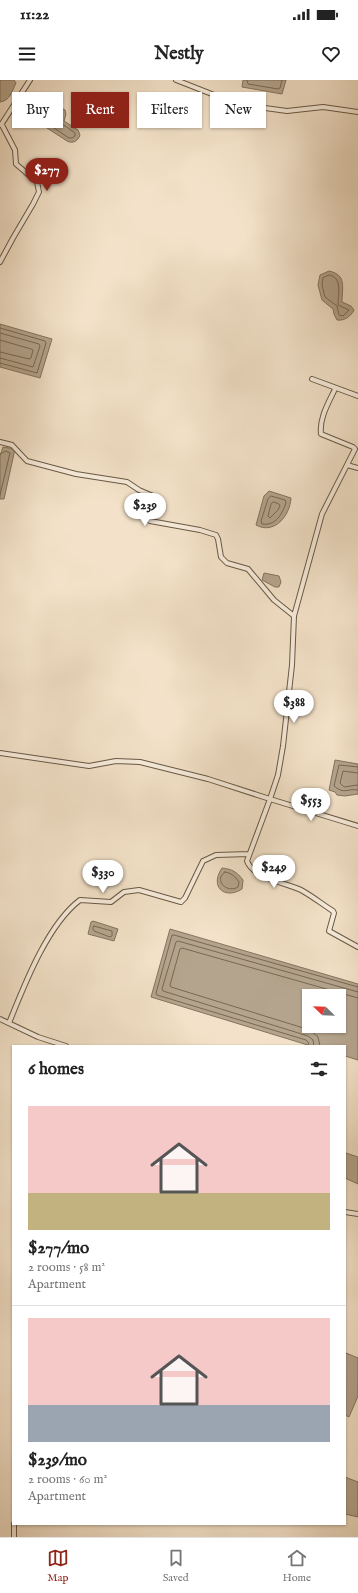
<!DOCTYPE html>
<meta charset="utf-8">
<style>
:root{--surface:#fff;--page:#f2f2f2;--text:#222;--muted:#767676;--line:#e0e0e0;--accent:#8f2418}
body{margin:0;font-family:"IM FELL English",serif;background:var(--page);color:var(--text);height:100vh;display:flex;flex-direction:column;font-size:15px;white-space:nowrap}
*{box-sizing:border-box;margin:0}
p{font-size:13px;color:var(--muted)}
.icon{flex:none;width:22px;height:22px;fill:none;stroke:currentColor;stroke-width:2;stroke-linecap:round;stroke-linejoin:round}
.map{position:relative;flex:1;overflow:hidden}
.details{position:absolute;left:12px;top:965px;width:334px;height:480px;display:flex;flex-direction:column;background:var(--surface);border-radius:0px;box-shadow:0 1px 3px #0004}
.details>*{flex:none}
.hud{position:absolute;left:12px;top:12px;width:334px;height:36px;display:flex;gap:8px}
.needle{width:26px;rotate:293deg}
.buttons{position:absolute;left:302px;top:909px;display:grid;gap:8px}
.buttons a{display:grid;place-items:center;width:44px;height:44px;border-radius:0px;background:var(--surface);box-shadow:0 1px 3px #0004;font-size:20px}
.price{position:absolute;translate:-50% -34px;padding:0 9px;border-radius:14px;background:#fff;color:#222;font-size:13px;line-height:26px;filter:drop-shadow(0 1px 2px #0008)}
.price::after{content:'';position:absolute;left:50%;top:24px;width:12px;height:9px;margin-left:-6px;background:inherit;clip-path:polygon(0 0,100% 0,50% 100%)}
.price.on{background:var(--accent);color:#fff}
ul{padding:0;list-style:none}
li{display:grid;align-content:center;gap:8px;height:212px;padding:0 16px}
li+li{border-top:1px solid var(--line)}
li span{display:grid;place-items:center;height:124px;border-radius:0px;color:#555}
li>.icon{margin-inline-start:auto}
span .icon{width:72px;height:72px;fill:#fffc;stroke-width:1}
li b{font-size:17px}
h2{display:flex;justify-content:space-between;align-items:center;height:48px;padding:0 16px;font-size:17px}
.chip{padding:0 14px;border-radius:0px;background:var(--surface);box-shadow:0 1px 3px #0004;font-size:14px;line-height:36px}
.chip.on{background:var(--accent);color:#fff}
.status{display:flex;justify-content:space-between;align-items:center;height:28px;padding:0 20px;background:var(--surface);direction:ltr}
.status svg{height:11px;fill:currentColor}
header{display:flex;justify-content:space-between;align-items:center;height:52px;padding:0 16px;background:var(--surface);font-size:18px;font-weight:800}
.tabs{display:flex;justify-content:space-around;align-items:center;height:56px;border-top:1px solid var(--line);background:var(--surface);font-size:11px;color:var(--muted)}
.tabs a{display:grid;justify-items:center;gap:2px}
.tabs .on{color:var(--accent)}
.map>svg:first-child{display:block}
.water{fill:#b4a48d;stroke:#84745f;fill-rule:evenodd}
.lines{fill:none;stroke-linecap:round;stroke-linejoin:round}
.shore{stroke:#786853;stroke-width:1}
.street-casing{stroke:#695945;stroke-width:6}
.street{stroke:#f7ecdc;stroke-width:4}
</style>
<div class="status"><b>11:22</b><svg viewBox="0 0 49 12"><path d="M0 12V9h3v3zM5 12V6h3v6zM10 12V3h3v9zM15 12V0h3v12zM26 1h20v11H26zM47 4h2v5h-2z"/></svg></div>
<header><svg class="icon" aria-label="menu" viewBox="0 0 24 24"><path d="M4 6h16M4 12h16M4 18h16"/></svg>Nestly<svg class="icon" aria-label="heart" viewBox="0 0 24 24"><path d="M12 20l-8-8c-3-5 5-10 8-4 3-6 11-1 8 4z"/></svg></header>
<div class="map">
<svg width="358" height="1457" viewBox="0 0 358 1457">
<rect width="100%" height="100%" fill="#f3e2c9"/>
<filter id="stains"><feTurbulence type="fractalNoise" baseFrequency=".005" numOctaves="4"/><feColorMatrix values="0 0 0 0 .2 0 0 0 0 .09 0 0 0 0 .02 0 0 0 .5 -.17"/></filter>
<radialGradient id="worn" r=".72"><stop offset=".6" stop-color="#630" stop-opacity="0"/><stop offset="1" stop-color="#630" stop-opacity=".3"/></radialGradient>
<!-- water -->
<path class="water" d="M 0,0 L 14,0 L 16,3 C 12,11 10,21 0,22 Z
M 243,0 L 286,0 L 282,14 L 242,7 Z
M 33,12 L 65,30 L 66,34 L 64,41 L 78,50 L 80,55 C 78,61 73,64 67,61 L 24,33 Z
M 329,191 C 347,195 342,207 342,222 L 351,226 L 354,230 C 351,236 345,241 337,240 L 334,234 L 333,229 L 322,220 L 318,205 L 320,195 Z
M 0,244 L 52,259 L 40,298 L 0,287 Z
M 3,367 L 15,369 L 4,419 L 0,419 L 0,376 Z
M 269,411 L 291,418 C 290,436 274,455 256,445 L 264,416 Z
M 264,493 L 279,496 L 281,502 L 279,507 L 275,507 L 262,500 Z
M 335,680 L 358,684 L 358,714 L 345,716 L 337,715 L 335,712 L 329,710 Z
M 222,788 C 232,789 237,792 243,800 L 242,809 C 225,820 209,807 222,788 Z
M 93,841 L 118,849 L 114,861 L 88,854 L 91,842 Z
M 170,849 L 358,904 L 358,980 L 345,976 L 345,966 L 311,966 L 151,917 ZM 309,916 L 339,916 L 339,946 L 309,946 Z
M 346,1073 L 358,1077 L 358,1104 L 345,1098 L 345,1077 Z
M 346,1273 L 358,1278 L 358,1316 L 349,1337 L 345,1335 L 345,1277 Z
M 345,1397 L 358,1402 L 358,1437 L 345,1434 Z"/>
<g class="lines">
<!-- shore -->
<path class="shore" d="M 247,0 L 248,4 L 278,9 L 280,8 L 282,0
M 36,18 L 61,32 L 61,43 L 75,53 L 75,56 L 72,58 L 69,58 L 30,32 L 34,19 Z
M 38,25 L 55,34 L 54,40 L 52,40 L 36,30 L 35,28 Z
M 329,195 C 343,197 338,215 338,225 L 349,230 L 343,236 L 339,235 L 337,226 L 325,217 L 322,205 L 323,198 Z
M 0,248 L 45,261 L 46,263 L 37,293 L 0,283
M 0,253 L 39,264 L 40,266 L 33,287 L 0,278
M 0,260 L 31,269 L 33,270 L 31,278 L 29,279 L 0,272
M 0,374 L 6,371 L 10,373 L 0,415
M 271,416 L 285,420 L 286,423 C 282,434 276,446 262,444 L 261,441 L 268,419 Z
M 274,422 L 279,424 L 280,426 L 278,430 L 270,438 L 268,436 L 271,424 Z
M 358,687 L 339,685 L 334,706 C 345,715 346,708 358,710
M 358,693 L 343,691 L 340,703 L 344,707 L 358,705
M 225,792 C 231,793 235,796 239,802 L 238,807 C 227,814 213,800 225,792 Z
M 94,846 L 112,851 L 112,856 L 110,857 L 94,851 L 93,849 Z
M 309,966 L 308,962 L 306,960 L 157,915 L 156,913 L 172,855 L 174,855 L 358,907
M 314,966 L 313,960 L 308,956 L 163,911 L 162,909 L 176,862 L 178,861 L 358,912
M 320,966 L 318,957 L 310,950 L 171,907 L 170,905 L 180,869 L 182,868 L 358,918"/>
<!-- street casing -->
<g class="street-casing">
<path id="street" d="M 176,0 L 227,20 L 251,26 L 287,31 L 323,27 L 358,32
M 1,45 L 30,0
M 0,182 L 13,158 L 33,124 L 39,112 L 37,102 L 16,84 L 15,70 L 2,45
M 312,299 L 358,316
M 0,362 L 12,365 L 27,381 L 76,394 L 127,402 L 139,410 L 153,416 L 154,420 L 150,441 L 200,450 L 216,455 L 218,459 L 221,477 L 227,483 L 248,489 L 274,520 L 294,536
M 347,385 L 358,388
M 0,673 L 89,686 L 116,681 L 140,682 L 208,699 L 270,719 L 278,695 L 283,666 L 292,585 L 294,536 L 322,434 L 355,369 L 353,367 L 321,354 C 319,338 329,322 335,309
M 358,746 L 270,719 L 247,781 C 253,798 286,803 301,810 C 312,816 322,824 333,831 L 334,833 L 329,851 L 358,867
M 0,939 L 38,957 L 66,966
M 9,943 C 24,906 47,845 80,820 L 111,822 L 124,812 L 139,810 L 181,822 L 185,818 L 203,781 L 216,775 L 249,774
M 345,1132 L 358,1134
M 14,1457 L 14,1444"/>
</g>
<!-- street -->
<use href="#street" class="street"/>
</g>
<rect width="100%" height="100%" filter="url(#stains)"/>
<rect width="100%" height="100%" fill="url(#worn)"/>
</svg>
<div class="buttons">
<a><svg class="needle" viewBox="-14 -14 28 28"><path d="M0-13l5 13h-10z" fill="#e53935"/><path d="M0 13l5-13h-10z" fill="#767676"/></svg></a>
</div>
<b class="price on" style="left:47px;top:112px">$277</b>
<b class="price" style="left:145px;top:447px">$239</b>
<b class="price" style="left:294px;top:644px">$388</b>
<b class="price" style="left:311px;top:742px">$553</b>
<b class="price" style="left:274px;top:809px">$249</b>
<b class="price" style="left:103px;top:814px">$330</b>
<div class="hud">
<a class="chip">Buy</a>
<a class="chip on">Rent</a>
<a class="chip">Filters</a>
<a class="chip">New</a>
</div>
<section class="details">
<h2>6 homes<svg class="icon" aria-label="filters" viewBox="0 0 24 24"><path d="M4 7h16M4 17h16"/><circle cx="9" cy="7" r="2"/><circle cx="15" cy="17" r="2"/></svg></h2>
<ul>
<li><span style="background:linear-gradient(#f6c9c9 70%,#c2b280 0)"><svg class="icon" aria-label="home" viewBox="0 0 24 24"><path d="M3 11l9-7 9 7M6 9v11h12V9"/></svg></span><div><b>$277/mo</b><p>2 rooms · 58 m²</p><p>Apartment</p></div></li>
<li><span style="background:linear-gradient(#f6c9c9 70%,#9aa5b1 0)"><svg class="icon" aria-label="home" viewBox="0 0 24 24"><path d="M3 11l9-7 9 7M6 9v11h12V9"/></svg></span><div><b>$239/mo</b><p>2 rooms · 60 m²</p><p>Apartment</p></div></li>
</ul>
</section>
</div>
<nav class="tabs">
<a class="on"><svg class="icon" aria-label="map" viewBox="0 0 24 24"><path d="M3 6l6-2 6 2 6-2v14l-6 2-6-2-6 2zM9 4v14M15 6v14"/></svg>Map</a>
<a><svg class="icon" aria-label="saved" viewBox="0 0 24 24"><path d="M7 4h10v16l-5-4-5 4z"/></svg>Saved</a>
<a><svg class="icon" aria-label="home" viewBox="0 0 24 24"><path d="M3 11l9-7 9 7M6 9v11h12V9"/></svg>Home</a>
</nav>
